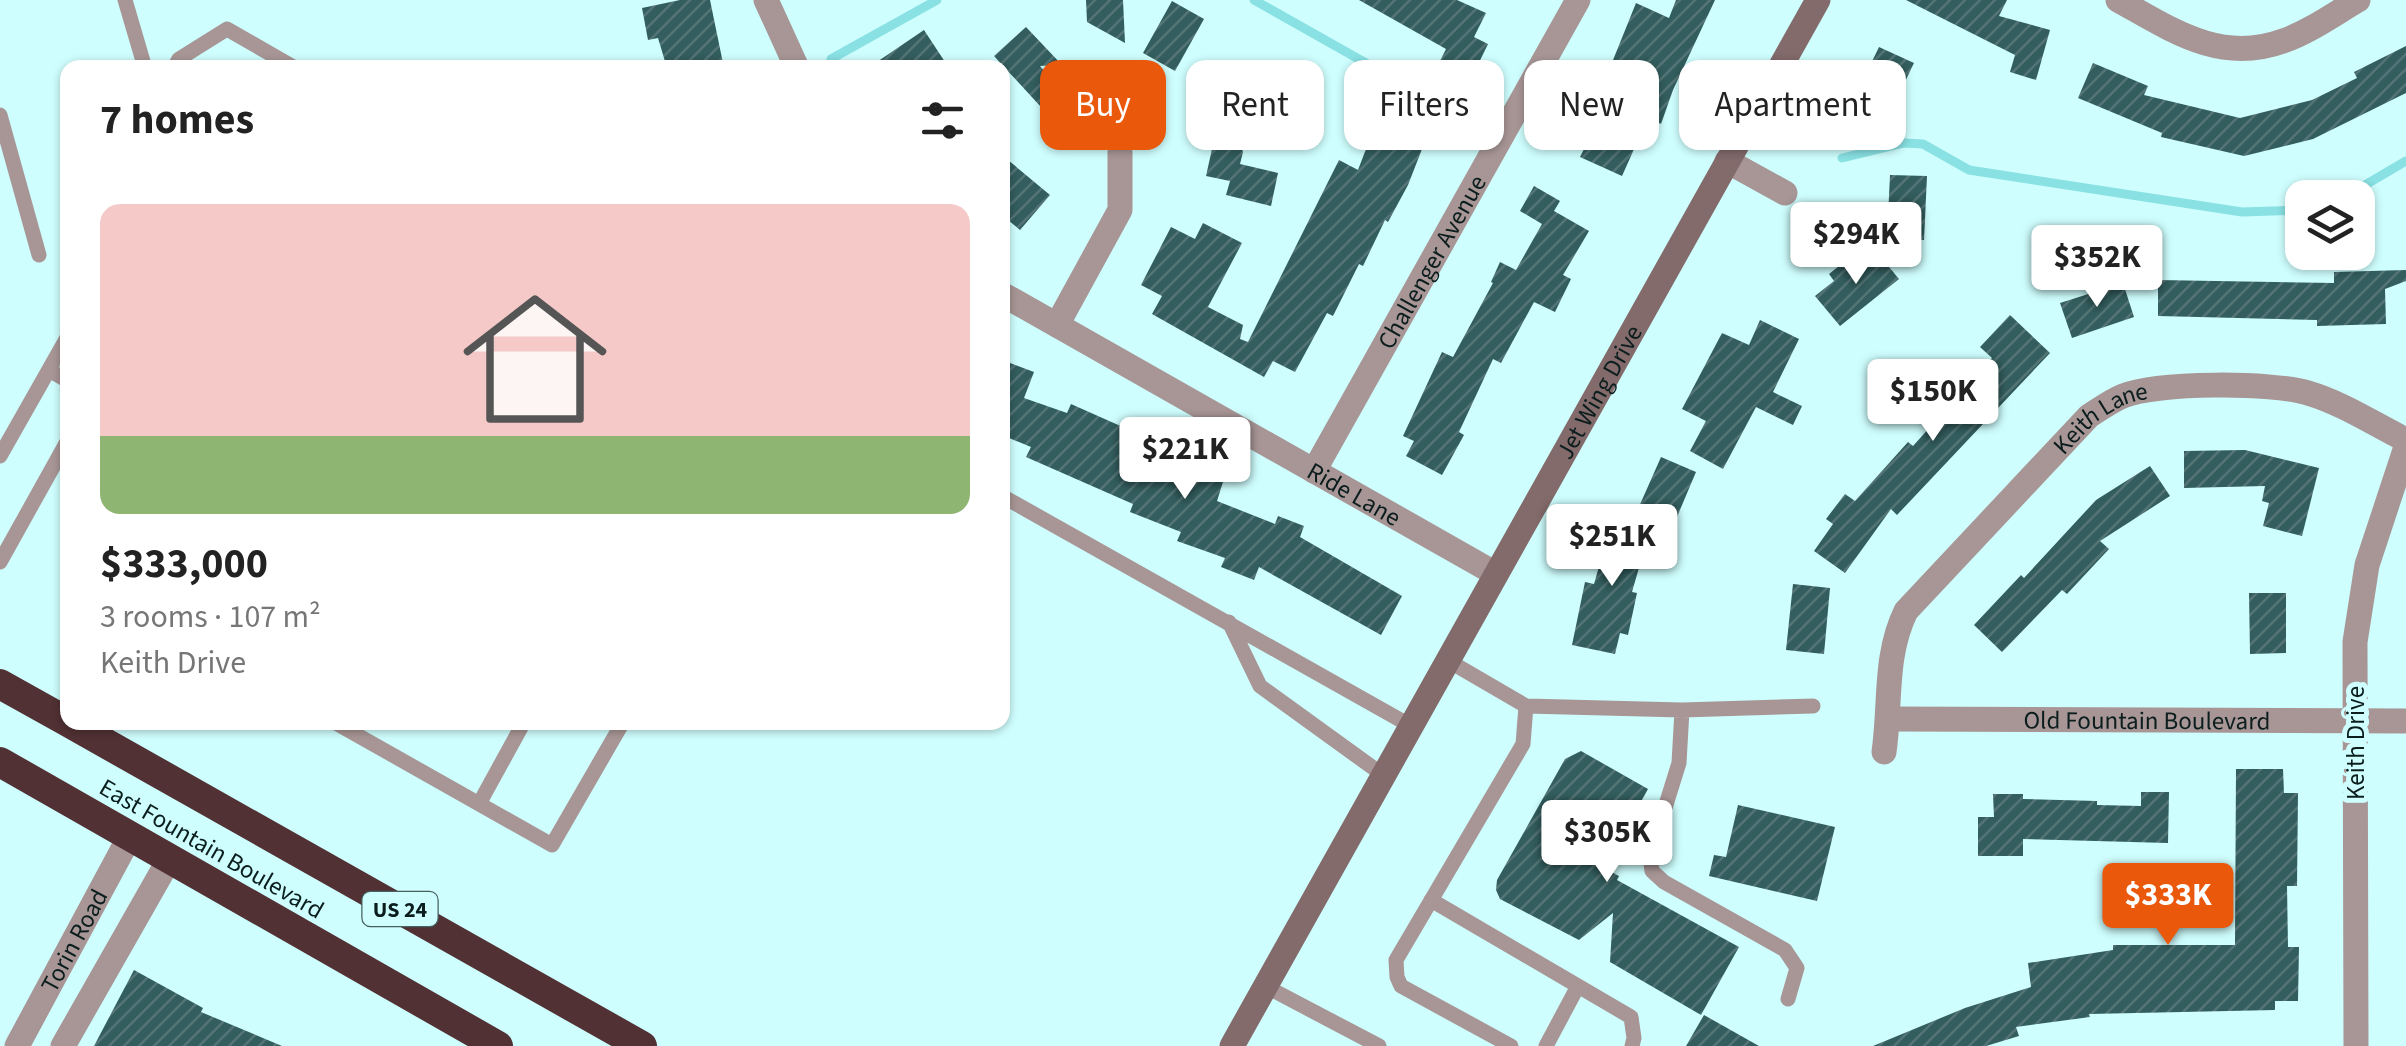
<!DOCTYPE html>
<meta charset="utf-8">
<style>
:root{--surface:#fff;--page:#f2f2f2;--text:#222;--muted:#767676;--accent:#ea580c}
body{margin:0;font-family:"Source Sans 3",sans-serif;background:var(--page);color:var(--text);height:100vh;display:flex;flex-direction:column;font-size:38px;white-space:nowrap}
*{box-sizing:border-box;margin:0}
p{font-size:32px;color:var(--muted)}
.icon{flex:none;width:55px;height:55px;fill:none;stroke:currentColor;stroke-width:2;stroke-linecap:round;stroke-linejoin:round}
.map{position:relative;flex:1;overflow:hidden}
.drawer{position:absolute;left:60px;top:60px;width:950px;height:670px;display:flex;flex-direction:column;background:var(--surface);border-radius:20px;box-shadow:0 2px 8px #0004}
.drawer>*{flex:none}
.banner{position:absolute;left:1040px;top:60px;width:950px;height:90px;display:flex;gap:20px}
.fabs{position:absolute;left:2285px;top:180px;display:grid;gap:20px}
.fabs a{display:grid;place-items:center;width:90px;height:90px;border-radius:20px;background:var(--surface);box-shadow:0 2px 8px #0004;font-size:50px}
.price{position:absolute;translate:-50% -85px;padding:0 22px;border-radius:10px;background:#fff;color:#222;font-size:32px;line-height:65px;filter:drop-shadow(0 2px 5px #0008)}
.price::after{content:'';position:absolute;left:50%;top:60px;width:30px;height:22px;margin-left:-15px;background:inherit;clip-path:polygon(0 0,100% 0,50% 100%)}
.price.on{background:var(--accent);color:#fff}
ul{padding:0;list-style:none}
li{display:grid;align-content:center;gap:20px;height:530px;padding:0 40px}
li span{display:grid;place-items:center;height:310px;border-radius:20px;color:#555}
li>.icon{margin-inline-start:auto}
span .icon{width:180px;height:180px;fill:#fffc;stroke-width:1}
li b{font-size:42px}
h2{display:flex;justify-content:space-between;align-items:center;height:120px;padding:0 40px;font-size:42px}
.chip{padding:0 35px;border-radius:20px;background:var(--surface);box-shadow:0 2px 8px #0004;font-size:35px;line-height:90px}
.chip.on{background:var(--accent);color:#fff}
.map>svg:first-child{display:block}
.lines{fill:none;stroke-linecap:round;stroke-linejoin:round}
.stream{stroke:#89e1e3;stroke-width:9}
.building{fill:url(#building-hatch)}
.lane{stroke:#a89696;stroke-width:15}
.street{stroke:#a89696;stroke-width:25}
.secondary{stroke:#836a6b;stroke-width:25}
.highway{stroke:#513133;stroke-width:30}
.labels{text-anchor:middle;stroke-width:10;stroke-linejoin:round;paint-order:stroke}
.shield{fill:#cffefe;stroke:#466060;stroke-width:2.5}
.shield-label{font-size:22px;font-weight:bold;fill:#0b1d1d}
.street-label{font-size:25px;fill:#0b1d1d;stroke:#cffefe}
</style>
<div class="map">
<svg width="2406" height="1046" viewBox="0 0 2406 1046">
<defs>
<pattern id="building-hatch" width="6" height="6" patternUnits="userSpaceOnUse" patternTransform="scale(2.5)"><rect width="6" height="6" fill="#335d5e"/><path d="M-1 1l2-2M0 6l6-6M5 7l2-2" fill="none" stroke="#547475"/></pattern>
</defs>
<rect width="100%" height="100%" fill="#cffefe"/>
<g class="lines">
<!-- stream -->
<path class="stream" d="M 1254,0 L 1458,115
M 831,59 L 937,0
M 1842,158 L 1904,143 L 1923,144 L 1969,170 L 2242,212 L 2302,210
M 2343,198 L 2406,161"/>
</g>
<!-- building -->
<path class="building" d="M 680,0 L 710,0 L 724,68 L 667,68 L 658,38 L 648,40 L 642,8 Z
M 1086,0 L 1123,0 L 1125,43 L 1087,22 Z
M 1359,0 L 1457,0 L 1486,13 L 1474,37 L 1488,44 L 1469,83 L 1437,67 L 1446,49 Z
M 1676,0 L 1715,0 L 1673,90 L 1661,124 L 1648,118 L 1622,176 L 1580,157 L 1590,137 L 1568,127 L 1578,106 L 1600,116 L 1617,73 L 1609,70 L 1636,3 L 1669,18 Z
M 1906,0 L 2007,0 L 1999,16 L 2050,30 L 2036,80 L 2010,72 L 2015,55 Z
M 1172,1 L 1204,19 L 1175,71 L 1143,53 Z
M 1026,27 L 1062,65 L 1040,66 L 1060,89 L 1041,107 L 994,56 Z
M 924,30 L 949,68 L 868,68 Z
M 2406,46 L 2406,93 L 2313,139 L 2244,156 L 2161,137 L 2162,133 L 2078,98 L 2093,63 L 2148,86 L 2144,95 L 2240,118 L 2312,100 L 2357,78 L 2354,72 Z
M 1879,47 L 1914,63 L 1889,115 L 1854,99 Z
M 1258,68 L 1268,99 L 1231,110 L 1243,152 L 1240,164 L 1278,173 L 1271,206 L 1226,195 L 1230,181 L 1206,176 L 1212,149 L 1194,86 Z
M 1382,107 L 1431,126 L 1408,185 L 1388,222 L 1385,220 L 1363,266 L 1359,264 L 1333,316 L 1327,313 L 1295,372 L 1273,361 L 1264,377 L 1152,314 L 1162,296 L 1141,285 L 1171,227 L 1195,239 L 1203,223 L 1242,243 L 1208,307 L 1243,325 L 1240,339 L 1248,342 L 1339,160 L 1358,170 Z
M 1002,155 L 1050,195 L 1020,230 L 1002,215 Z
M 1890,175 L 1927,176 L 1924,240 L 1887,238 Z
M 1534,186 L 1560,201 L 1554,211 L 1589,231 L 1563,275 L 1571,279 L 1555,312 L 1534,302 L 1501,363 L 1493,359 L 1459,432 L 1464,435 L 1442,475 L 1406,456 L 1414,441 L 1403,436 L 1442,352 L 1453,357 L 1493,283 L 1491,282 L 1500,262 L 1516,270 L 1542,224 L 1520,211 Z
M 1875,250 L 1899,279 L 1840,326 L 1815,296 L 1834,281 L 1829,274 L 1849,258 L 1855,266 Z
M 2406,270 L 2406,281 L 2385,289 L 2386,324 L 2317,326 L 2317,320 L 2158,316 L 2158,280 L 2334,283 L 2334,272 Z
M 2123,283 L 2134,317 L 2072,338 L 2060,303 Z
M 2010,315 L 2050,353 L 1897,515 L 1891,509 L 1845,573 L 1814,551 L 1833,524 L 1826,519 L 1845,494 L 1855,501 L 1908,442 L 1913,446 L 1992,358 L 1980,347 Z
M 1760,320 L 1799,339 L 1773,392 L 1802,406 L 1793,425 L 1756,407 L 1723,469 L 1690,451 L 1706,421 L 1682,409 L 1722,333 L 1749,345 Z
M 1010,363 L 1034,372 L 1024,398 L 1067,413 L 1071,404 L 1125,428 L 1123,432 L 1180,454 L 1176,466 L 1223,482 L 1217,501 L 1275,524 L 1278,516 L 1304,526 L 1300,537 L 1402,596 L 1381,635 L 1259,567 L 1254,580 L 1221,567 L 1225,558 L 1177,541 L 1181,532 L 1130,512 L 1133,504 L 1026,457 L 1031,447 L 1009,438 L 1002,449 L 1002,381 Z
M 2245,450 L 2319,468 L 2302,536 L 2263,526 L 2269,503 L 2262,501 L 2265,486 L 2184,488 L 2184,451 Z
M 1661,457 L 1696,472 L 1674,524 L 1638,509 Z
M 2150,466 L 2170,496 L 2100,541 L 2109,549 L 2067,594 L 2062,590 L 2002,652 L 1974,625 L 2021,575 L 2024,578 L 2096,500 Z
M 1614,515 L 1651,526 L 1632,592 L 1637,593 L 1628,635 L 1620,633 L 1615,654 L 1572,645 L 1585,582 L 1594,584 Z
M 1793,584 L 1830,588 L 1824,654 L 1786,650 Z
M 2249,593 L 2286,593 L 2286,653 L 2250,654 Z
M 1581,751 L 1648,789 L 1604,868 L 1619,876 L 1617,880 L 1739,947 L 1701,1015 L 1610,962 L 1613,913 L 1579,940 L 1500,899 L 1496,890 L 1497,880 L 1565,759 Z
M 2236,769 L 2283,769 L 2284,793 L 2298,793 L 2297,886 L 2287,886 L 2288,947 L 2299,947 L 2298,1001 L 2275,1001 L 2275,1010 L 2089,1014 L 2090,1017 L 2016,1027 L 2019,1036 L 1986,1046 L 1873,1046 L 1965,1008 L 2031,987 L 2028,963 L 2113,950 L 2113,945 L 2235,945 Z
M 2141,792 L 2169,792 L 2168,843 L 2023,839 L 2023,856 L 1978,856 L 1978,817 L 1994,817 L 1993,794 L 2023,794 L 2023,799 L 2097,801 L 2097,805 L 2141,806 Z
M 1738,805 L 1835,827 L 1817,901 L 1709,876 L 1714,855 L 1726,857 Z
M 134,970 L 203,1008 L 201,1012 L 282,1046 L 94,1046 Z
M 1704,1015 L 1759,1046 L 1686,1046 Z"/>
<g class="lines">
<!-- lane -->
<path class="lane" d="M 125,0 L 145,68
M 174,68 L 179,59 L 227,29 L 295,68
M 0,115 L 39,255
M 49,370 L 68,381
M 0,456 L 68,336
M 1002,496 L 1411,726
M 0,562 L 68,440
M 68,569 L 68,572
M 1229,622 L 1260,686 L 1383,775
M 1447,660 L 1526,706 L 1682,710 L 1679,763 L 1650,856 L 1652,871 L 1664,882 L 1785,950 L 1797,968 L 1788,999
M 1682,710 L 1813,706
M 334,722 L 552,845 L 623,722
M 479,804 L 524,722
M 1431,900 L 1631,1017 L 1634,1038 L 1632,1046
M 1265,986 L 1379,1046
M 1511,1046 L 1401,986 L 1397,977 L 1396,960 L 1523,744 L 1526,706
M 1546,1046 L 1578,986"/>
<!-- street -->
<g class="street">
<path d="M 766,0 L 797,68"/>
<path d="M 2118,0 C 2172,30 2220,64 2283,41 C 2309,32 2334,14 2358,0"/>
<path d="M 1727,161 L 1785,193"/>
<path id="s1" d="M 1002,294 L 1496,574"/>
<path d="M 1057,325 L 1120,210 L 1120,153"/>
<path id="s2" d="M 1314,471 L 1578,0"/>
<path id="s3" d="M 1889,719 L 2406,721"/>
<path id="s4" d="M 1884,752 C 1891,703 1884,656 1906,611 L 2089,416 C 2100,409 2111,401 2123,396 C 2157,382 2272,382 2308,393 C 2342,403 2374,424 2406,440"/>
<path id="s5" d="M 17,1046 L 130,836"/>
<path d="M 63,1046 L 170,858"/>
<path d="M 2356,1046 L 2355,642 L 2367,565 L 2406,447"/>
</g>
<!-- secondary -->
<path class="secondary" id="s6" d="M 1232,1046 L 1818,0"/>
<!-- highway -->
<path class="highway" d="M 0,684 L 68,722
M 68,722 L 642,1046
M 0,762 L 498,1046"/>
</g>
<g class="labels">
<!-- shield labels -->
<rect class="shield" x="362.5" y="892" width="75" height="34" rx="8"/>
<g class="shield-label">
<text x="400" y="917">US 24</text>
</g>
<!-- street labels -->
<g class="street-label">
<text dy="9" stroke="none"><textPath href="#s2" startOffset="240">Challenger Avenue</textPath></text>
<text dy="9" stroke="none"><textPath href="#s6" startOffset="750">Jet Wing Drive</textPath></text>
<text dy="9" stroke="none"><textPath href="#s4" startOffset="420">Keith Lane</textPath></text>
<text dy="9" stroke="none"><textPath href="#s1" startOffset="405">Ride Lane</textPath></text>
<text dy="9" stroke="none"><textPath href="#s3" startOffset="258">Old Fountain Boulevard</textPath></text>
<text transform="translate(2355 743) rotate(-90)" y="9">Keith Drive</text>
<text transform="translate(212 848) rotate(30)" y="9">East Fountain Boulevard</text>
<text dy="9" stroke="none"><textPath href="#s5" startOffset="120">Torin Road</textPath></text>
</g>
</g>
</svg>
<div class="fabs">
<a><svg class="icon" aria-label="layers" viewBox="0 0 24 24"><path d="M12 4l9 5-9 5-9-5zM3 14l9 5 9-5"/></svg></a>
</div>
<b class="price" style="left:1856px;top:287px">$294K</b>
<b class="price" style="left:2097px;top:310px">$352K</b>
<b class="price" style="left:1933px;top:444px">$150K</b>
<b class="price" style="left:1185px;top:502px">$221K</b>
<b class="price" style="left:1612px;top:589px">$251K</b>
<b class="price" style="left:1607px;top:885px">$305K</b>
<b class="price on" style="left:2168px;top:948px">$333K</b>
<div class="banner">
<a class="chip on">Buy</a>
<a class="chip">Rent</a>
<a class="chip">Filters</a>
<a class="chip">New</a>
<a class="chip">Apartment</a>
</div>
<section class="drawer">
<h2>7 homes<svg class="icon" aria-label="filters" viewBox="0 0 24 24"><path d="M4 7h16M4 17h16"/><circle cx="9" cy="7" r="2"/><circle cx="15" cy="17" r="2"/></svg></h2>
<ul>
<li><span style="background:linear-gradient(#f6c9c9 75%,#8fb573 0)"><svg class="icon" aria-label="home" viewBox="0 0 24 24"><path d="M3 11l9-7 9 7M6 9v11h12V9"/></svg></span><div><b>$333,000</b><p>3 rooms · 107 m²</p><p>Keith Drive</p></div></li>
</ul>
</section>
</div>
